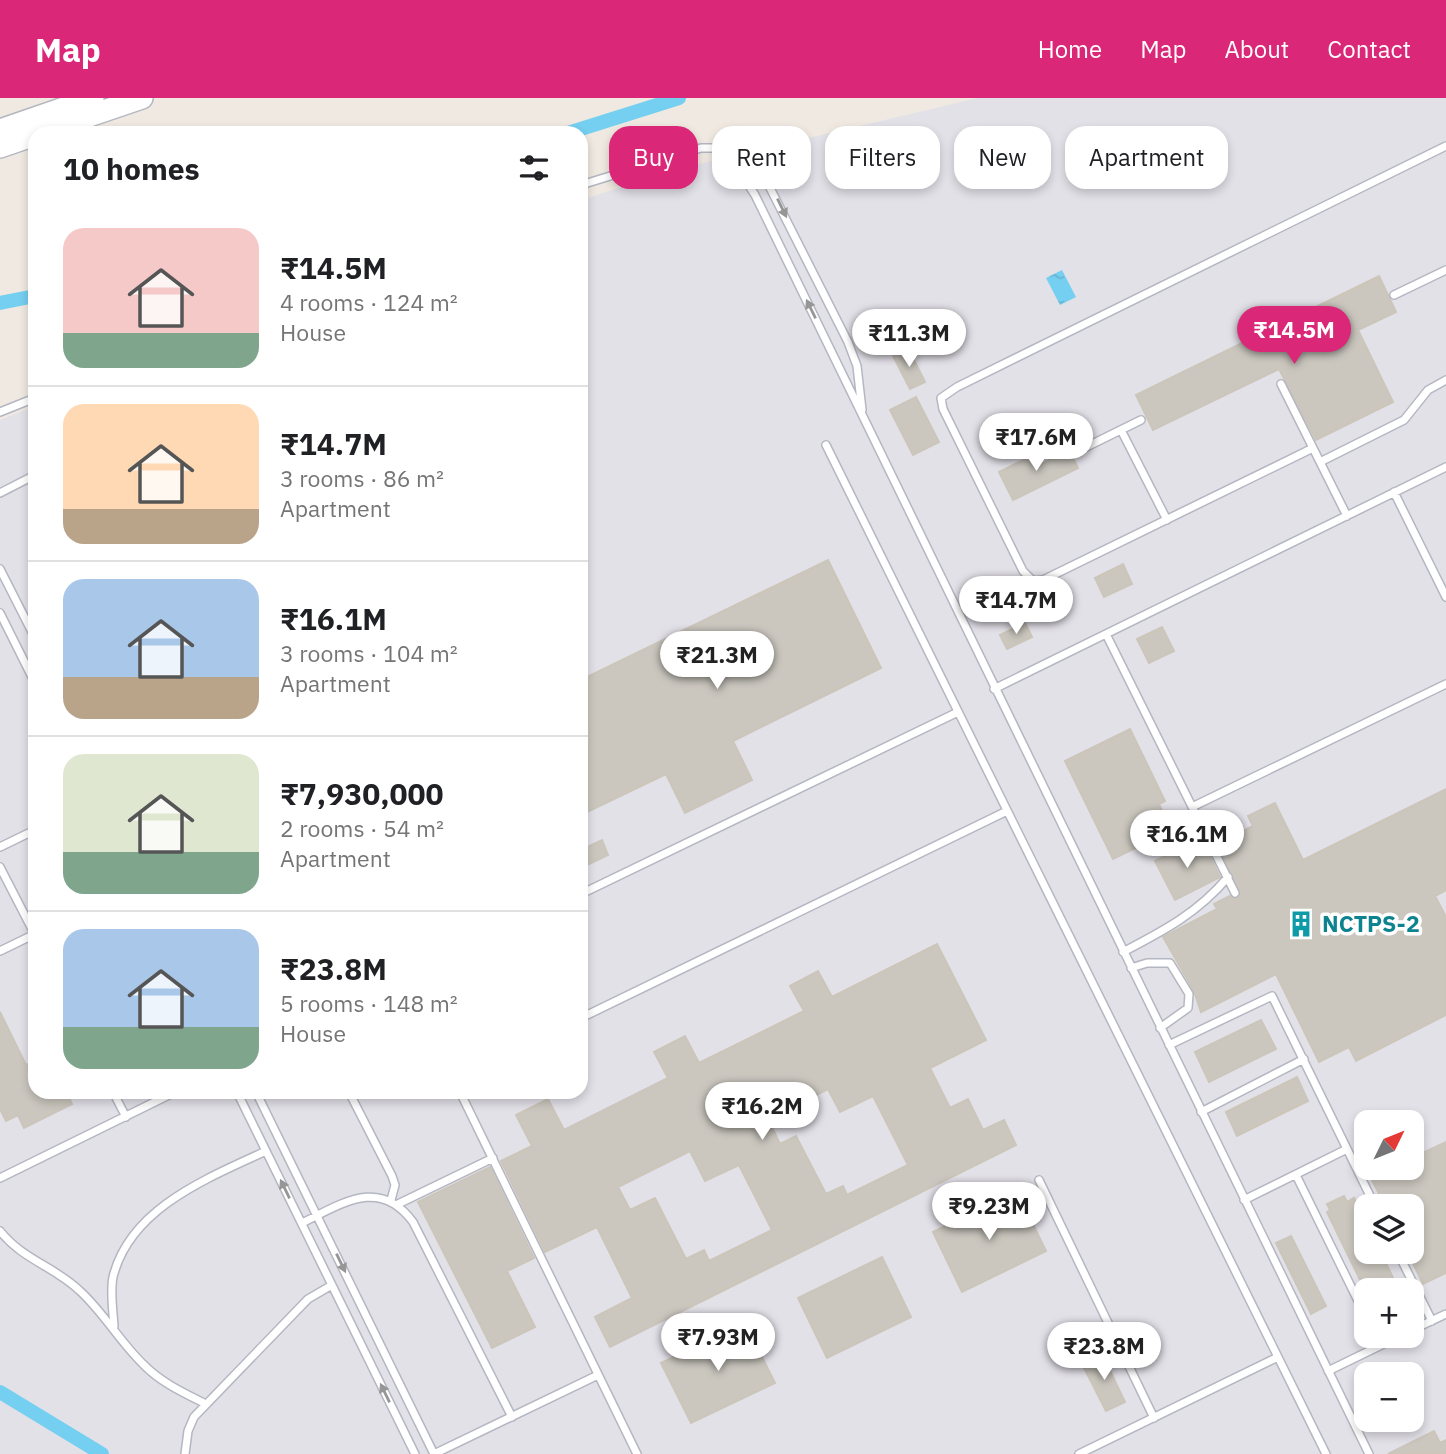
<!DOCTYPE html>
<meta charset="utf-8">
<style>
:root{--surface:#fff;--page:#f6f6f6;--text:#202124;--muted:#757577;--line:#e0e0e0;--accent:#db2777}
body{margin:0;font-family:"IBM Plex Sans",sans-serif;background:var(--page);color:var(--text);height:100vh;display:flex;flex-direction:column;font-size:26px;white-space:nowrap}
*{box-sizing:border-box;margin:0}
p{font-size:23px;color:var(--muted)}
.icon{flex:none;width:38px;height:38px;fill:none;stroke:currentColor;stroke-width:2;stroke-linecap:round;stroke-linejoin:round}
.map{position:relative;flex:1;overflow:hidden}
.sheet{position:absolute;left:28px;top:28px;width:560px;height:973px;display:flex;flex-direction:column;background:var(--surface);border-radius:21px;box-shadow:0 4px 10px #0003}
.sheet>*{flex:none}
.guide{position:absolute;left:609px;top:28px;width:665px;height:63px;display:flex;gap:14px}
.needle{width:46px;rotate:47deg}
.controls{position:absolute;left:1354px;top:1012px;display:grid;gap:14px}
.controls a{display:grid;place-items:center;width:70px;height:70px;border-radius:14px;background:var(--surface);box-shadow:0 4px 10px #0003;font-size:35px}
.price{position:absolute;translate:-50% -60px;padding:0 16px;border-radius:24px;background:#fff;color:#222;font-size:23px;line-height:46px;filter:drop-shadow(0 2px 4px #0008)}
.price::after{content:'';position:absolute;left:50%;top:42px;width:21px;height:16px;margin-left:-10px;background:inherit;clip-path:polygon(0 0,100% 0,50% 100%)}
.price.selected{background:var(--accent);color:#fff}
ul{padding:0;list-style:none}
li{display:flex;align-items:center;gap:21px;height:175px;padding:0 35px}
li+li{border-top:2px solid var(--line)}
li span{display:grid;place-items:center;flex:none;width:196px;height:140px;border-radius:21px;color:#555}
li>.icon{margin-inline-start:auto}
span .icon{width:84px;height:84px;fill:#fffc;stroke-width:1}
li b{font-size:30px}
h2{display:flex;justify-content:space-between;align-items:center;height:84px;padding:0 35px;font-size:30px}
.tag{padding:0 24px;border-radius:21px;background:var(--surface);box-shadow:0 4px 10px #0003;font-size:24px;line-height:63px}
.tag.selected{background:var(--accent);color:#fff}
header{display:flex;align-items:center;gap:42px;box-sizing:border-box;height:98px;padding:0 35px;background:var(--accent);color:#fff}
header strong{font-size:33px}
nav{display:flex;gap:38px;margin-inline-start:auto;font-size:24px}
.map>svg:first-child{display:block}
.industrial{fill:#e3e1e8;fill-rule:evenodd}
.water{fill:url(#water-ripples)}
.lines{fill:none;stroke-linecap:round;stroke-linejoin:round}
.canal{stroke:#75cff0;stroke-width:14}
.building{fill:#cbc7bf;stroke:#cbc5ba;stroke-width:2;fill-rule:evenodd}
.lane-casing{stroke:#b4b7c1;stroke-width:10}
.secondary-casing{stroke:#b4b7c1;stroke-width:24}
.lane{stroke:#fff;stroke-width:7}
.secondary{stroke:#fff;stroke-width:21}
.oneway{fill:#969696}
.labels{text-anchor:middle;stroke-width:7;stroke-linejoin:round;paint-order:stroke}
.culture-label{font-size:23px;font-weight:bold;fill:#0d838f;stroke:#fff;text-anchor:start}
</style>
<header>
<strong>Map</strong>
<nav><a>Home</a><a>Map</a><a>About</a><a>Contact</a></nav>
</header>
<div class="map">
<svg width="1446" height="1356" viewBox="0 0 1446 1356">
<defs>
<pattern id="water-ripples" width="26" height="14" patternUnits="userSpaceOnUse" patternTransform="scale(1.75)"><rect width="26" height="14" fill="#75cff0"/><path d="M2 4q2-2 4 0t4 0M15 11q2-2 4 0t4 0" fill="none" stroke="#66b2ce"/></pattern>
</defs>
<rect width="100%" height="100%" fill="#efe9e1"/>
<!-- industrial -->
<path class="industrial" d="M 978,0 L 1446,0 L 1446,1356 L 0,1356 L 0,322 L 35,308 L 35,994 L 581,994 L 581,102 L 686,69 ZM 1367,1024 L 1412,1024 L 1412,1069 L 1367,1069 ZM 1367,1108 L 1412,1108 L 1412,1153 L 1367,1153 ZM 1367,1192 L 1412,1192 L 1412,1237 L 1367,1237 ZM 1367,1276 L 1412,1276 L 1412,1321 L 1367,1321 Z"/>
<!-- water -->
<path class="water" d="M 1062,172 L 1076,199 L 1060,207 L 1046,180 Z"/>
<g class="lines">
<!-- canal -->
<path class="canal" d="M 568,35 L 679,0
M 0,205 L 35,198
M 0,1294 L 102,1356"/>
</g>
<!-- building -->
<path class="building" d="M 1379,178 L 1396,214 L 1358,232 L 1393,304 L 1316,342 L 1279,271 L 1153,332 L 1136,297 Z
M 908,250 L 925,284 L 910,291 L 893,258 Z
M 916,299 L 939,344 L 913,357 L 890,312 Z
M 1069,352 L 1078,370 L 1013,402 L 999,374 L 1037,355 L 1042,366 Z
M 828,462 L 881,570 L 733,643 L 752,682 L 685,715 L 666,676 L 581,717 L 581,582 Z
M 1123,466 L 1132,486 L 1104,499 L 1095,480 Z
M 1003,483 L 1010,497 L 986,509 L 979,496 Z
M 1025,525 L 1032,539 L 1007,551 L 1000,537 Z
M 1162,529 L 1174,553 L 1149,565 L 1137,541 Z
M 1130,631 L 1165,703 L 1159,706 L 1171,733 L 1113,761 L 1065,663 Z
M 1446,691 L 1446,792 L 1435,798 L 1446,819 L 1446,917 L 1356,963 L 1349,949 L 1319,964 L 1276,876 L 1201,914 L 1194,893 L 1163,839 L 1217,811 L 1214,806 L 1230,798 L 1235,801 L 1240,798 L 1217,746 L 1253,728 L 1248,718 L 1275,705 L 1303,762 Z
M 602,742 L 608,757 L 581,770 L 581,752 Z
M 1194,744 L 1199,754 L 1206,751 L 1220,779 L 1175,802 L 1155,763 Z
M 937,846 L 986,942 L 930,970 L 950,1010 L 968,1001 L 983,1032 L 1004,1022 L 1016,1047 L 610,1249 L 595,1219 L 632,1200 L 597,1129 L 545,1154 L 501,1063 L 532,1048 L 516,1017 L 548,1001 L 564,1032 L 668,980 L 654,954 L 685,938 L 699,965 L 804,913 L 790,888 L 818,873 L 832,899 ZM 828,991 L 840,1014 L 873,998 L 908,1067 L 847,1097 L 843,1088 L 826,1096 L 796,1038 L 780,1046 L 768,1021 ZM 690,1053 L 705,1083 L 739,1067 L 772,1132 L 709,1163 L 704,1152 L 686,1161 L 655,1100 L 630,1112 L 618,1089 Z
M 0,914 L 26,967 L 35,963 L 35,994 L 66,994 L 72,1006 L 24,1030 L 18,1017 L 6,1023 L 0,1011 Z
M 1261,922 L 1276,951 L 1209,984 L 1195,954 Z
M 1297,979 L 1308,1003 L 1237,1038 L 1226,1014 Z
M 1446,1044 L 1446,1175 L 1423,1186 L 1407,1153 L 1412,1153 L 1412,1108 L 1385,1108 L 1371,1080 L 1394,1069 L 1412,1069 L 1412,1060 Z
M 490,1069 L 534,1160 L 507,1173 L 535,1229 L 492,1250 L 418,1104 Z
M 1017,1093 L 1046,1153 L 962,1194 L 933,1134 Z
M 1344,1098 L 1347,1104 L 1354,1100 L 1367,1126 L 1367,1153 L 1380,1153 L 1399,1192 L 1365,1192 L 1327,1114 L 1330,1112 L 1327,1106 Z
M 1291,1138 L 1326,1208 L 1311,1216 L 1276,1145 Z
M 882,1159 L 911,1219 L 827,1260 L 798,1200 Z
M 745,1225 L 775,1285 L 691,1325 L 661,1265 Z
M 1102,1256 L 1125,1304 L 1106,1313 L 1082,1266 Z
M 1434,1333 L 1440,1345 L 1446,1342 L 1446,1356 L 1388,1356 Z"/>
<g class="lines">
<!-- lane casing -->
<g class="lane-casing">
<path id="lane" d="M 716,50 L 737,69 L 755,97 L 1369,1356
M 581,87 L 701,50 L 716,50 L 733,55 L 764,78 L 848,244 L 857,268 L 862,312
M 1394,197 L 1446,172
M 1281,286 L 1347,418
M 0,314 L 35,300
M 1121,332 L 1167,422
M 826,347 L 1326,1356
M 1313,350 L 1043,482 L 1033,483 L 1023,473 L 943,311 L 941,300 L 957,289 L 1446,48
M 1076,354 L 1141,322
M 1320,364 L 1404,322 L 1428,292 L 1446,282
M 1394,394 L 1446,499
M 0,395 L 35,377
M 0,471 L 35,540
M 0,515 L 35,585
M 1106,536 L 1235,795
M 994,591 L 1446,369
M 1192,709 L 1446,586
M 0,749 L 35,732
M 0,769 L 35,837
M 581,796 L 958,614
M 0,853 L 35,836
M 1123,854 C 1163,833 1198,815 1228,779
M 1131,870 L 1147,865 L 1170,865 L 1189,896 L 1188,910 L 1160,930
M 581,920 L 1007,713
M 1169,947 L 1272,898 L 1375,1108
M 113,994 L 126,1019
M 237,994 L 415,1356
M 256,994 L 434,1356
M 349,994 L 392,1078 L 395,1087 L 391,1102
M 460,994 L 637,1356
M 1201,1014 L 1304,961
M 1296,1077 L 1367,1221
M 0,1080 L 175,994
M 1039,1082 L 1154,1320
M 1244,1102 L 1347,1051
M 398,1106 L 493,1060
M 302,1125 C 343,1105 380,1079 413,1124 L 512,1319
M 0,1133 C 23,1162 54,1168 80,1193 C 104,1215 120,1244 143,1266 C 160,1284 184,1295 206,1306
M 1397,1153 L 1432,1223
M 114,1228 C 113,1213 110,1194 113,1179 C 130,1110 208,1080 266,1053
M 1412,1232 L 1446,1216
M 1328,1273 L 1402,1237
M 185,1356 L 188,1333 L 194,1319 L 308,1201 L 332,1187
M 434,1356 L 598,1277
M 1079,1356 L 1278,1259"/>
</g>
<!-- secondary casing -->
<g class="secondary-casing">
<path id="secondary" d="M 0,32 L 93,0
M 39,35 L 142,0
M 0,49 L 35,37"/>
</g>
<!-- lane -->
<use href="#lane" class="lane"/>
<!-- secondary -->
<use href="#secondary" class="secondary"/>
</g>
<!-- one-way arrows -->
<defs><path id="oneway-solid" d="M-6-.8H1V-3.2L6.5 0L1 3.2V.8H-6Z" transform="scale(1.75)"/></defs>
<g class="oneway">
<use href="#oneway-solid" transform="translate(782 110) rotate(64)"/>
<use href="#oneway-solid" transform="translate(811 211) rotate(-116)"/>
<use href="#oneway-solid" transform="translate(285 1091) rotate(-116)"/>
<use href="#oneway-solid" transform="translate(341 1165) rotate(64)"/>
<use href="#oneway-solid" transform="translate(385 1295) rotate(-116)"/>
</g>
<!-- icons -->
<defs>
<g id="building-bare" transform="scale(2.1)"><path d="M-4-6H4V6H1V3H-1V6H-4ZM-2.5-4.3h1.7v1.8h-1.7ZM.8-4.3h1.7v1.8H.8ZM-2.5-1h1.7V.8h-1.7ZM.8-1h1.7V.8H.8Z" fill="#0f9aa8" stroke="#fff" stroke-width="2.5" paint-order="stroke"/></g>
</defs>
<g fill-rule="evenodd">
<use href="#building-bare" x="1301" y="826"/>
</g>
<g class="labels">
<!-- culture labels -->
<g class="culture-label">
<text x="1322" y="834">NCTPS-2</text>
</g>
</g>
</svg>
<div class="controls">
<a><svg class="needle" viewBox="-14 -14 28 28"><path d="M0-13l5 13h-10z" fill="#e53935"/><path d="M0 13l5-13h-10z" fill="#757577"/></svg></a>
<a><svg class="icon" aria-label="layers" viewBox="0 0 24 24"><path d="M12 4l9 5-9 5-9-5zM3 14l9 5 9-5"/></svg></a>
<a>+</a>
<a>−</a>
</div>
<b class="price selected" style="left:1294px;top:268px">₹14.5M</b>
<b class="price" style="left:909px;top:271px">₹11.3M</b>
<b class="price" style="left:1036px;top:375px">₹17.6M</b>
<b class="price" style="left:1016px;top:538px">₹14.7M</b>
<b class="price" style="left:717px;top:593px">₹21.3M</b>
<b class="price" style="left:1187px;top:772px">₹16.1M</b>
<b class="price" style="left:762px;top:1044px">₹16.2M</b>
<b class="price" style="left:989px;top:1144px">₹9.23M</b>
<b class="price" style="left:718px;top:1275px">₹7.93M</b>
<b class="price" style="left:1104px;top:1284px">₹23.8M</b>
<div class="guide">
<a class="tag selected">Buy</a>
<a class="tag">Rent</a>
<a class="tag">Filters</a>
<a class="tag">New</a>
<a class="tag">Apartment</a>
</div>
<section class="sheet">
<h2>10 homes<svg class="icon" aria-label="filters" viewBox="0 0 24 24"><path d="M4 7h16M4 17h16"/><circle cx="9" cy="7" r="2"/><circle cx="15" cy="17" r="2"/></svg></h2>
<ul>
<li><span style="background:linear-gradient(#f6c9c9 75%,#7fa58c 0)"><svg class="icon" aria-label="home" viewBox="0 0 24 24"><path d="M3 11l9-7 9 7M6 9v11h12V9"/></svg></span><div><b>₹14.5M</b><p>4 rooms · 124 m²</p><p>House</p></div></li>
<li><span style="background:linear-gradient(#ffd9b3 75%,#b9a48a 0)"><svg class="icon" aria-label="home" viewBox="0 0 24 24"><path d="M3 11l9-7 9 7M6 9v11h12V9"/></svg></span><div><b>₹14.7M</b><p>3 rooms · 86 m²</p><p>Apartment</p></div></li>
<li><span style="background:linear-gradient(#a9c7e8 70%,#b9a48a 0)"><svg class="icon" aria-label="home" viewBox="0 0 24 24"><path d="M3 11l9-7 9 7M6 9v11h12V9"/></svg></span><div><b>₹16.1M</b><p>3 rooms · 104 m²</p><p>Apartment</p></div></li>
<li><span style="background:linear-gradient(#dfe7d0 70%,#7fa58c 0)"><svg class="icon" aria-label="home" viewBox="0 0 24 24"><path d="M3 11l9-7 9 7M6 9v11h12V9"/></svg></span><div><b>₹7,930,000</b><p>2 rooms · 54 m²</p><p>Apartment</p></div></li>
<li><span style="background:linear-gradient(#a9c7e8 70%,#7fa58c 0)"><svg class="icon" aria-label="home" viewBox="0 0 24 24"><path d="M3 11l9-7 9 7M6 9v11h12V9"/></svg></span><div><b>₹23.8M</b><p>5 rooms · 148 m²</p><p>House</p></div></li>
</ul>
</section>
</div>
